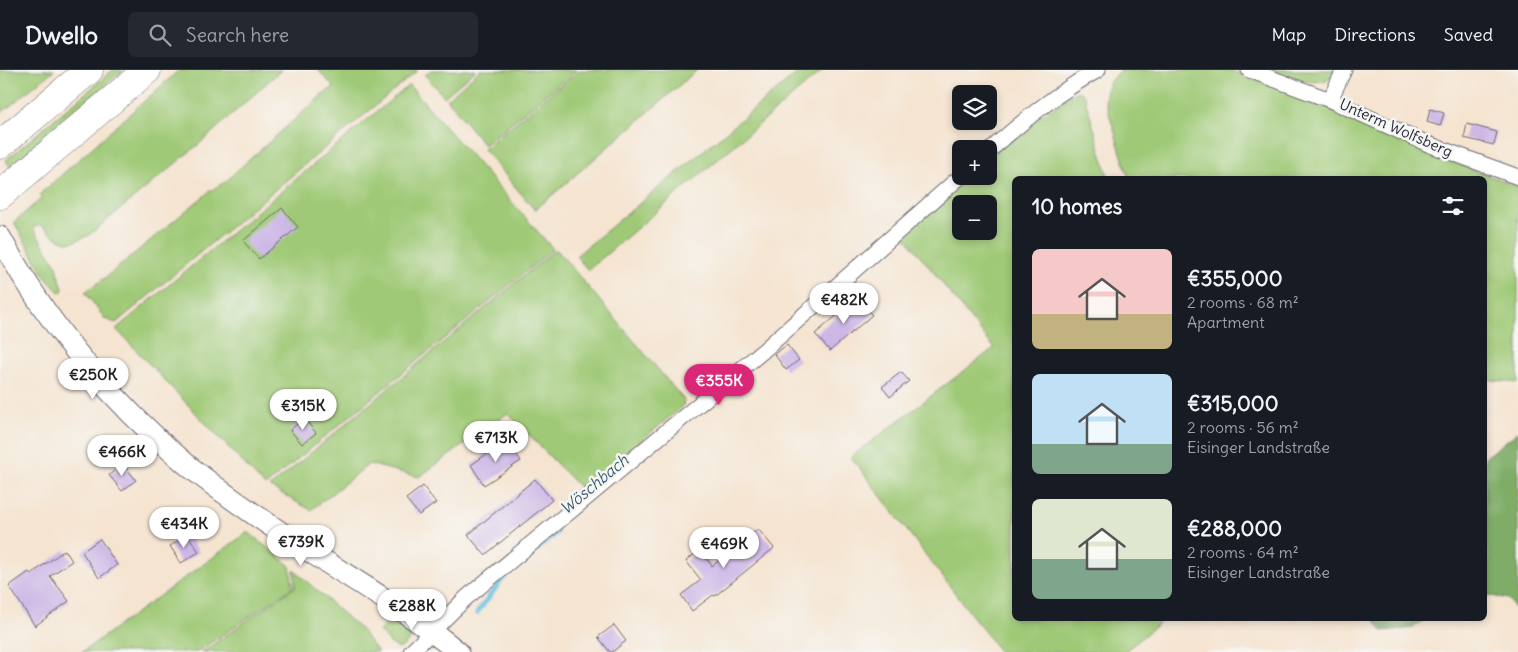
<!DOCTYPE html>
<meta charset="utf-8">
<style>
:root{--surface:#171b24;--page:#242831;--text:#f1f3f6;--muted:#9ea1a6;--line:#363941;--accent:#db2777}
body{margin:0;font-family:Delius,sans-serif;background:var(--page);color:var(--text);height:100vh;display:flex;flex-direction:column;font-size:19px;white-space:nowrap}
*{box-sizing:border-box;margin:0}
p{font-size:16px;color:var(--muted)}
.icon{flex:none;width:28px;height:28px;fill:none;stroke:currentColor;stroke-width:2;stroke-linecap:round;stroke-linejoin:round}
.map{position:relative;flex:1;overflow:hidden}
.details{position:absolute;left:1012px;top:106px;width:475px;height:445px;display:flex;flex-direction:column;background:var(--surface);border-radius:8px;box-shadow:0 2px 8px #0003}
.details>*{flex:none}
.controls{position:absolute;left:952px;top:15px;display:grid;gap:10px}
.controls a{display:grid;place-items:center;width:45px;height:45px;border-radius:8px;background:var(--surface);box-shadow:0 2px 8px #0003;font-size:25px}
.price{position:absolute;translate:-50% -42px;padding:0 11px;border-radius:18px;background:#fff;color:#222;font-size:16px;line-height:32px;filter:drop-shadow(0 1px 2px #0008)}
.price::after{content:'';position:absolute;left:50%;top:30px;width:15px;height:11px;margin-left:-8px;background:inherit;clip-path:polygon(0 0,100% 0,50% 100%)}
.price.on{background:var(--accent);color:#fff}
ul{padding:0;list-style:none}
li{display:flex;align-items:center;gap:15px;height:125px;padding:0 20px}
li span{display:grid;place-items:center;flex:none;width:140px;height:100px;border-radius:8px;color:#555}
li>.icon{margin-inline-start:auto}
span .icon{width:60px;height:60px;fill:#fffc;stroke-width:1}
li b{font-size:21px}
h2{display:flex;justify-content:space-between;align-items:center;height:60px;padding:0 20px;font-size:21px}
header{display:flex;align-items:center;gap:30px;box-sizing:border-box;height:70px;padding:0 25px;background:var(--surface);border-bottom:1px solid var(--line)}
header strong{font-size:24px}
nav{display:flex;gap:28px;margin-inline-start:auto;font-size:18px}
.search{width:350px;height:45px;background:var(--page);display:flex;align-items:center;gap:12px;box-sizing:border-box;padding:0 18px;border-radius:8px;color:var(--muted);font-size:19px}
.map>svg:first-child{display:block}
.green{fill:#9fc976;stroke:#607658;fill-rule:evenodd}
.forest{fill:#7fad67;stroke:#506851}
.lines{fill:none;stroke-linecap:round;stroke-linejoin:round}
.stream{stroke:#61bfdf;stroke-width:5}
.building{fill:#cdb7e6}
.minor-casing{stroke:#6c666f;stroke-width:17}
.secondary-casing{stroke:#6c666f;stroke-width:23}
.motorway-casing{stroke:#6c666f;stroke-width:29}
.minor{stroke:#fff;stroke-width:15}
.secondary{stroke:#fff;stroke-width:21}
.motorway{stroke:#fff;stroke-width:28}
.labels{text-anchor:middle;stroke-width:5;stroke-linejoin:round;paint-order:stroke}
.street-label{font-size:15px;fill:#22223b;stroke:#f6f6f2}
.water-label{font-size:16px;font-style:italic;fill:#385974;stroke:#f6f6f2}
</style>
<header>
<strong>Dwello</strong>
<div class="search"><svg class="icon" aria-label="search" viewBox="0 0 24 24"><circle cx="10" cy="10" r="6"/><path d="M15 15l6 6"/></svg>Search here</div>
<nav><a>Map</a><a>Directions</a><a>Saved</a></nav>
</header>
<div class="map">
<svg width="1518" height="582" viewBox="0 0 1518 582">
<rect width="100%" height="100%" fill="#f6f6f2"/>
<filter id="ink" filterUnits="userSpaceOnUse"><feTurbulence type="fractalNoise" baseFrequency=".02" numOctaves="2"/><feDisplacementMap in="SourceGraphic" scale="10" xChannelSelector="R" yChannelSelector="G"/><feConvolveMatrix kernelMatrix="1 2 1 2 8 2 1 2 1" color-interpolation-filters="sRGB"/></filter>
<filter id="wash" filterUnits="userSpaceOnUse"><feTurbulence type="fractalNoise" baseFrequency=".0096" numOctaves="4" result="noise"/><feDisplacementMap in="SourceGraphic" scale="20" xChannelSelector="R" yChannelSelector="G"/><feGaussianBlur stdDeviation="1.12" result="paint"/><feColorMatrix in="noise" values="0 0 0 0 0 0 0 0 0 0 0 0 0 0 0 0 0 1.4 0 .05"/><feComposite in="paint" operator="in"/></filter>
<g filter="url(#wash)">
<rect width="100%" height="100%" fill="#f5e4d0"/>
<!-- green -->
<path class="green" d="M 0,0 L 54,0 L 0,44 Z
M 113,0 L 123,0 L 10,97 L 6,90 Z
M 179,0 L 281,0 L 205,69 L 88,166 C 82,167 77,171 72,172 C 61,174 49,161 40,155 L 33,158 L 58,198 C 57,206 62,212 63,220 L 60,223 L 45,207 L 14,152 L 42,128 L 39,125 Z
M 318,0 L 418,0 L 116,253 L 105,249 L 85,222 L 106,207 L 210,121 L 225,112 L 241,97 L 321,26 L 334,17 Z
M 431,0 L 476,0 L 444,27 L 425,5 Z
M 480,0 L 576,0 L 484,75 L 447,29 Z
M 579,0 L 697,0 L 535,140 L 483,79 Z
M 801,0 L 823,0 L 588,200 L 576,186 Z
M 1125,0 L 1228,0 L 1272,13 L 1460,95 L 1518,116 L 1518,313 L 1485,309 L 1485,109 L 1129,109 L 1105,30 L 1108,14 L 1118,2 Z
M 1268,0 L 1335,0 C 1334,2 1333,5 1331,7 C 1317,19 1283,6 1268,0 Z
M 409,15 L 553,179 L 265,416 L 116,259 Z
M 1075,22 L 1080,22 L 1084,25 L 1109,109 L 1015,109 L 1015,549 L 1164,549 L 1124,582 L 1000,582 L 851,387 L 994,278 L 902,163 L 967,106 L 989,106 L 989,88 L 1025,57 ZM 961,134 L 989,134 L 989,161 L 961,161 Z
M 556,179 L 684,330 L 683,336 L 582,420 L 508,343 L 419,407 L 369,394 L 311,440 L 270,417 Z
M 248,462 L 290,496 L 293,517 L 197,582 L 82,582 Z
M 294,500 L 360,559 L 378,582 L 202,582 L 295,517 Z
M 389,551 L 409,561 L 412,567 L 406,574 L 399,579 L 390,573 L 379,561 Z"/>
<!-- forest -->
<path class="forest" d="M 1518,362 L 1518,542 L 1508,529 L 1485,525 L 1485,387 Z
M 1374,549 L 1425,549 L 1413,558 L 1382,561 Z"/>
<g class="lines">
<!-- stream -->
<path class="stream" d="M 477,543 L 504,507 L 557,462"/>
</g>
<g id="blocks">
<!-- building -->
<path class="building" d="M 1430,39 L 1444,43 L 1440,56 L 1427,52 Z
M 1467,54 L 1497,62 L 1494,75 L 1464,68 Z
M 282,138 L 298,157 L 259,189 L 243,171 Z
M 858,228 L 872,245 L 830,281 L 815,264 Z
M 787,275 L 799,290 L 786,300 L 774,284 Z
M 901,302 L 909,311 L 890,327 L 882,317 Z
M 304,348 L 316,363 L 302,374 L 290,360 Z
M 507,370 L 521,391 L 484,415 L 471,395 Z
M 123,394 L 136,410 L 122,421 L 109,405 Z
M 535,409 L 552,430 L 485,485 L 468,465 Z
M 423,416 L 436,433 L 419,445 L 406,429 Z
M 758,459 L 774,478 L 715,526 L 713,525 L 692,541 L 681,525 L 701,510 L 686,491 L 700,480 L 712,496 Z
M 188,465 L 199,482 L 181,493 L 170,476 Z
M 100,469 L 117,495 L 99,508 L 82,482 Z
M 65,480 L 72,491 L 50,506 L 69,531 L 35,556 L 9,516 L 29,502 L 31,504 Z
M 614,555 L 626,571 L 612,582 L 610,582 L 598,567 Z"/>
</g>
</g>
<g filter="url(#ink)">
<use href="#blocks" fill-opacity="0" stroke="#6c666f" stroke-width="1"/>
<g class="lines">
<!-- minor casing -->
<g class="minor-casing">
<path id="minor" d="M 1249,0 L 1330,30 L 1428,74 L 1518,107
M 1330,30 L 1344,0
M 989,81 C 1023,51 1058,22 1098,0
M 411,582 L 466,528 L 763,281 L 961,106"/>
</g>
<!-- secondary casing -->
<g class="secondary-casing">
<path id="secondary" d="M 0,167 C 47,254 110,330 185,393 C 219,421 256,446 292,470 C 348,507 407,540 458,582"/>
</g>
<!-- motorway casing -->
<g class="motorway-casing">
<path id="motorway" d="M 0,75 L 89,0
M 0,125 L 147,0"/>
</g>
<!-- minor -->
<use href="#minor" class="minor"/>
<!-- secondary -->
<use href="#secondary" class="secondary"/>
<!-- motorway -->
<use href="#motorway" class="motorway"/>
</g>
</g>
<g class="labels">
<!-- street labels -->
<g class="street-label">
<text transform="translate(1396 58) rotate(24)" y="5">Unterm Wolfsberg</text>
</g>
<!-- water labels -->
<g class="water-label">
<text transform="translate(594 414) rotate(-40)" y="6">Wöschbach</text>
</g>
</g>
</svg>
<div class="controls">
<a><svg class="icon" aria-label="layers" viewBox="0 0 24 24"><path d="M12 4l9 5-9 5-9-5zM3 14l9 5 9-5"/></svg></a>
<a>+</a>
<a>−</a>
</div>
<b class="price" style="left:844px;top:255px">€482K</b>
<b class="price" style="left:93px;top:330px">€250K</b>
<b class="price on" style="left:719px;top:336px">€355K</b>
<b class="price" style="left:303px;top:361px">€315K</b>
<b class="price" style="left:496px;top:393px">€713K</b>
<b class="price" style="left:122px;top:407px">€466K</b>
<b class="price" style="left:184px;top:479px">€434K</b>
<b class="price" style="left:301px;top:497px">€739K</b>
<b class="price" style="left:724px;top:499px">€469K</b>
<b class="price" style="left:412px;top:561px">€288K</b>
<section class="details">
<h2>10 homes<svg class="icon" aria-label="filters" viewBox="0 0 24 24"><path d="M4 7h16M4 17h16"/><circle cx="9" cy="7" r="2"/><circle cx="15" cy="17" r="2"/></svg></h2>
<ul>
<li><span style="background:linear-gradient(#f6c9c9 65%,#c2b280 0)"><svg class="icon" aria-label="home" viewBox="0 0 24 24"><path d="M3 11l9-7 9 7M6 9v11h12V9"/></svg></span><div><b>€355,000</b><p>2 rooms · 68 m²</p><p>Apartment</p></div></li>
<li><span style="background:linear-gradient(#bfe0f5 70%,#7fa58c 0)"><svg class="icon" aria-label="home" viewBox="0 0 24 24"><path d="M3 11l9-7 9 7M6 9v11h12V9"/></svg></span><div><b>€315,000</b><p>2 rooms · 56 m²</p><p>Eisinger Landstraße</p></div></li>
<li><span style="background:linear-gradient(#dfe7d0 60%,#7fa58c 0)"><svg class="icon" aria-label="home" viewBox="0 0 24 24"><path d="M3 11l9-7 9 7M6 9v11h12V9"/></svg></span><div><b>€288,000</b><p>2 rooms · 64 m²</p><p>Eisinger Landstraße</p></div></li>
</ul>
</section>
</div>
